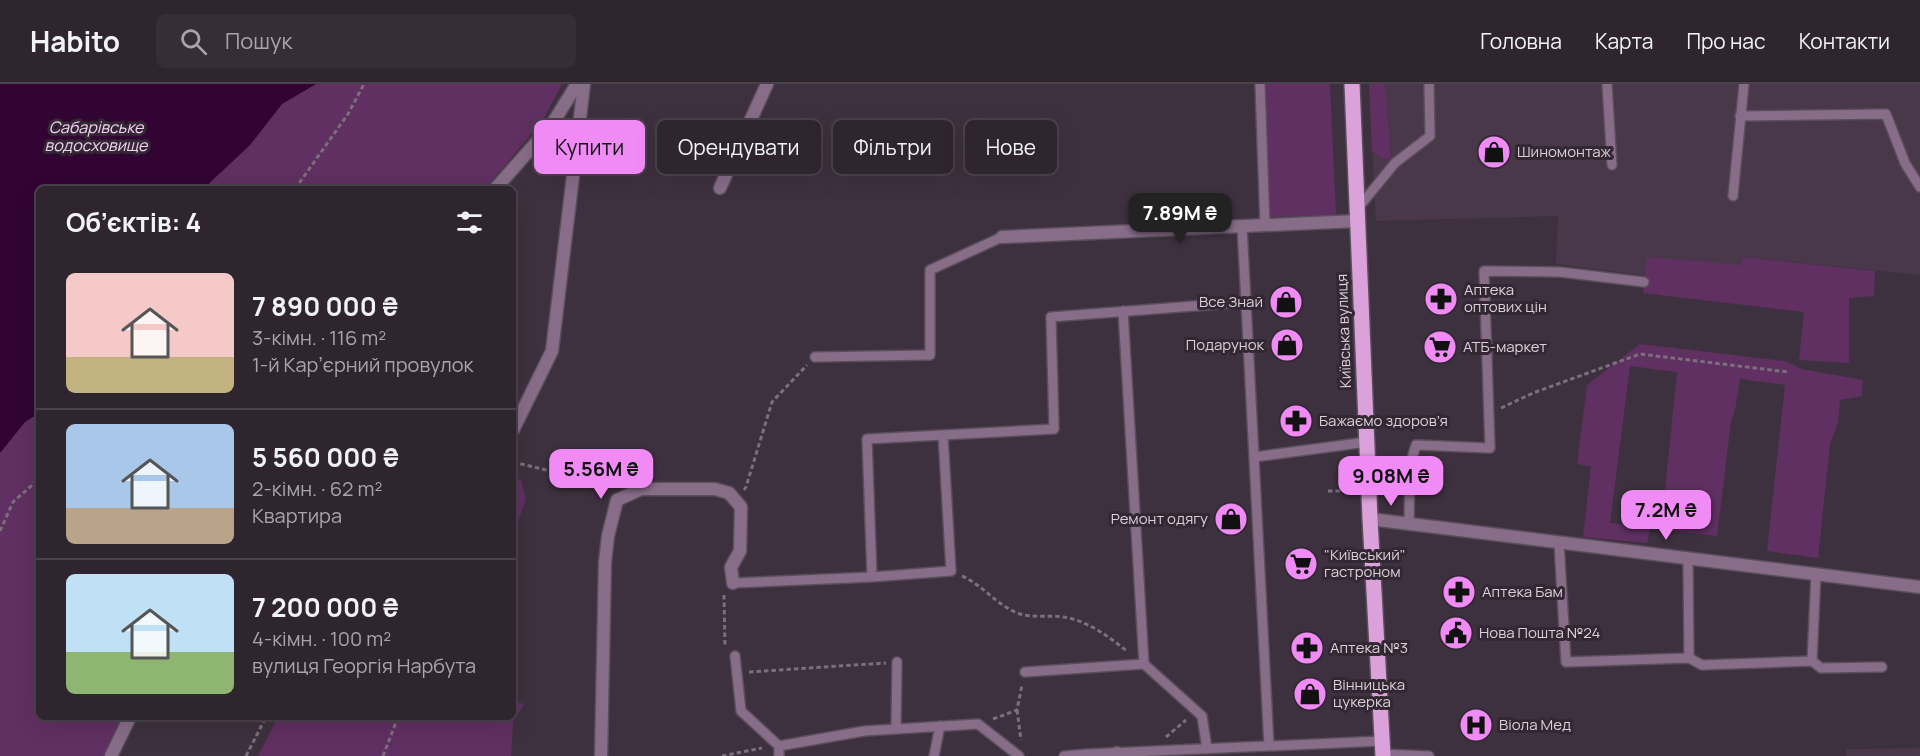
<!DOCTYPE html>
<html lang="uk">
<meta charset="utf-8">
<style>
:root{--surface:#2e252f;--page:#362d37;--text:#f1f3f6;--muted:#a7a5aa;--line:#49424b;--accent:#f08bf5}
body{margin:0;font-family:Manrope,sans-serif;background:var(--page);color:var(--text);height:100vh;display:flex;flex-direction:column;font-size:22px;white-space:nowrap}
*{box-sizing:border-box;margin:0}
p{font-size:20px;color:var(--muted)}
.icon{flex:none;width:33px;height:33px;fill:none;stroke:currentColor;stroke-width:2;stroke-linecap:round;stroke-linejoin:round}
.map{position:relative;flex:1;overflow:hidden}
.panel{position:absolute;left:36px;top:102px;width:480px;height:534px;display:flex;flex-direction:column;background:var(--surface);border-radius:9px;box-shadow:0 6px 24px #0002,0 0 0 2px var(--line)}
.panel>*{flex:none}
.banner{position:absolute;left:534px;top:36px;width:570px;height:54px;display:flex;gap:12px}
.price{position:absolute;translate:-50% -51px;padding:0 14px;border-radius:12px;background:var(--accent);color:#111;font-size:20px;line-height:39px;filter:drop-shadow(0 2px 3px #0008)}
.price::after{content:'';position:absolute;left:50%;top:36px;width:18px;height:14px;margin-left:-9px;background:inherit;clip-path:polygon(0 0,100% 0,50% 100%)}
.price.current{background:#222;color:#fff}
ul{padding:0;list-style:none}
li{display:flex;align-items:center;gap:18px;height:150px;padding:0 30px}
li+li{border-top:2px solid var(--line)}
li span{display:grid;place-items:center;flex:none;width:168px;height:120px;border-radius:9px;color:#555}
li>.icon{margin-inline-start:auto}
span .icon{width:72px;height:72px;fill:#fffc;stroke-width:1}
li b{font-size:26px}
h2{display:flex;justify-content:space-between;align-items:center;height:72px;padding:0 30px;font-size:26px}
.pill{padding:0 21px;border-radius:9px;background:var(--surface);box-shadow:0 6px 24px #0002,0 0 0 2px var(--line);font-size:21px;line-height:54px}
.pill.current{background:var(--accent);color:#111}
header{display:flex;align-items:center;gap:36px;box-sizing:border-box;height:84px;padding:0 30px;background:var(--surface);border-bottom:2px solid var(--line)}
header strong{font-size:28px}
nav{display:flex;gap:33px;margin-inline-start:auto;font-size:21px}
.search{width:420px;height:54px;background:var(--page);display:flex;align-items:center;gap:15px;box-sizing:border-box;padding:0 21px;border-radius:9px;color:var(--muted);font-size:22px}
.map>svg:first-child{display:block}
.built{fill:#49374a}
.green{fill:#5f3061}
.water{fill:#310434}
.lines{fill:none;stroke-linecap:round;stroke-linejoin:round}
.service-casing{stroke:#5a4e5b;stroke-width:12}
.minor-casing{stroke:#5a4e5b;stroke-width:15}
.primary-casing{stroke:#5a4e5b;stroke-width:18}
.path{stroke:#7b6f7c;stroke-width:3;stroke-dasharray:4.5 3;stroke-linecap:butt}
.service{stroke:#886d89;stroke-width:9}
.minor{stroke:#886d89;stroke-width:12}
.primary{stroke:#daa1db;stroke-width:15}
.labels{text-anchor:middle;stroke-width:6;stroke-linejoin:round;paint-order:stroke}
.poi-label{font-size:15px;fill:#d9d0d9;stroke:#342734;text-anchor:start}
.street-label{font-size:15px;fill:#d9d0d9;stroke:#342734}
.water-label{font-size:16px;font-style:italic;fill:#f5d2f5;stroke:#342734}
</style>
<header>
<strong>Habito</strong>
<div class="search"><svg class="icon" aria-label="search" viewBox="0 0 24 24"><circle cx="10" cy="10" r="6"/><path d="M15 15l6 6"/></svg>Пошук</div>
<nav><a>Головна</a><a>Карта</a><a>Про нас</a><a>Контакти</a></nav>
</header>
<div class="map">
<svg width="1920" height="672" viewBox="0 0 1920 672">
<rect width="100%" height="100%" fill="#3e313f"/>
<!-- built -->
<path class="built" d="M 1369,0 L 1920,0 L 1920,191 L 1743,173 L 1736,203 L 1556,180 L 1558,132 L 1376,137 Z
M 1920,664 L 1920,672 L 1846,672 L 1846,665 Z"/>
<!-- green -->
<path class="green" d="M 316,0 L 562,0 L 543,36 L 485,105 L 203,105 L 250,61 L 282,20 Z
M 1264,0 L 1330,0 L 1336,131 L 1269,133 Z
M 1369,0 L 1385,0 L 1391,75 L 1382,74 L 1372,68 Z
M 1647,173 L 1741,181 L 1743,173 L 1875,187 L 1874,212 L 1849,214 L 1849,279 L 1799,276 L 1804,228 L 1643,209 Z
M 1640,260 L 1785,277 L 1802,285 L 1863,296 L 1862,312 L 1840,316 L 1838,339 L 1830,360 L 1818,474 L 1767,467 L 1785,301 L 1740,295 L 1735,326 L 1731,338 L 1717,452 L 1661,446 L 1677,288 L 1630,282 L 1610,439 L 1651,443 L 1647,459 L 1583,453 L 1591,383 L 1577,380 L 1587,301 Z
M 39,329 L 39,633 L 130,633 L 111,672 L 0,672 L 0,369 L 25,338 Z
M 513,394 L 521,396 L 526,415 L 513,452 Z
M 513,617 L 524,620 L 513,638 L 511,672 L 258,672 L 278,633 L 513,633 Z"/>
<!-- water -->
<path class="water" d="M 0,0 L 316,0 L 282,20 L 250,61 L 203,105 L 39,105 L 39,329 L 25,338 L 0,369 Z"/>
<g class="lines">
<!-- service casing -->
<g class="service-casing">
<path id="service" d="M 1260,0 L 1265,141
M 1607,0 L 1612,81
M 1740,32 L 1886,30 L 1905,79 L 1920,103
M 1733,112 L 1744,0
M 1358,124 L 1395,79 L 1430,52 L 1429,0
M 1242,142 L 1269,662
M 1123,227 L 1144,580
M 815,273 L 930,271 L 930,186 L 1002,153
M 1254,373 L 1367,358
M 1409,440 L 1410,381 L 1416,361 L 1490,364 L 1484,187 L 1560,188 L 1644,198
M 1559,459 L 1566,578 L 1689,574 L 1702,581 L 1812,577 L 1821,584 L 1882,583
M 1688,475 L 1689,574
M 872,493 L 867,355 L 1054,345 L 1051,233 L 1246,218
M 733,499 L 872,493 L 951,487 L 943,351
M 735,572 L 741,627 L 779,662 L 779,672
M 1812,577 L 1816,490
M 1025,588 L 1144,580 L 1202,632 L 1207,665
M 896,645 L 897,578
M 779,662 L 864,647 L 978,640 L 1019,672
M 1383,670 L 1429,672
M 934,672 L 940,642
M 1064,672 L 1087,670
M 1087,672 L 1087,670 L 1382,657"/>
</g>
<!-- minor casing -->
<g class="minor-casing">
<path id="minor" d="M 720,104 L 767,0
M 495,105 L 551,42 L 577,0
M 1002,153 L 1357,137
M 513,346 L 552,267 L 584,0
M 1370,435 L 1920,503
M 1117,669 L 1117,672
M 111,672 L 130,633
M 601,672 L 605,478 L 608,452 L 617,416 L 641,405 L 715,405 L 729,409 L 741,423 L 740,467 L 731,483 L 733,499"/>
</g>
<!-- primary casing -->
<g class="primary-casing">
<path id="primary" d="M 1352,0 L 1370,435 L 1383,672"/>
</g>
<!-- path -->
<path class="path" d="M 295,105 L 348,30 L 364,0
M 1501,324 L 1533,309 L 1640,270 L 1788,288
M 513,378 L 600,399 L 607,406
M 744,406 L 746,403 L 772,318 L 807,281
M 1384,406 L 1398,406
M 1328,407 L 1353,407
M 0,447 L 13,418 L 39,395
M 962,492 C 983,501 997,522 1020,530 C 1033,534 1049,531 1063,533 C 1087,536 1109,553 1128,568
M 724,511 L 725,563
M 749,588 L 886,579
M 1017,626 L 1021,656
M 993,635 L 1017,626 L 1022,601
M 1166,653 L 1186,636
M 246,672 L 266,633
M 383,672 L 398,633
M 722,672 L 762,664"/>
<!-- service -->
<use href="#service" class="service"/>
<!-- minor -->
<use href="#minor" class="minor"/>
<!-- primary -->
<use href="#primary" class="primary"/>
</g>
<!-- icons -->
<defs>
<g id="shop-disc" transform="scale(1.725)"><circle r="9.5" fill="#f08bf5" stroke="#342734"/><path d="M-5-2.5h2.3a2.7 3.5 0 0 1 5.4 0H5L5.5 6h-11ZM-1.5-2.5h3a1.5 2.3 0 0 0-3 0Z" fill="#111"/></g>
<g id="pharmacy-disc" transform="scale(1.725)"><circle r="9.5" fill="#f08bf5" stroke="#342734"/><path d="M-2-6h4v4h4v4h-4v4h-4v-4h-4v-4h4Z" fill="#111"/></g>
<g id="supermarket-disc" transform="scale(1.725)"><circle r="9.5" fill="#f08bf5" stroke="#342734"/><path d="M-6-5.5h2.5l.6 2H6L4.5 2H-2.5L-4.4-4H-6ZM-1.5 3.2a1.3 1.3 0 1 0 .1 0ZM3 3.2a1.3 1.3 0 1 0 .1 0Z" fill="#111"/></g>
<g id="civic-disc" transform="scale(1.725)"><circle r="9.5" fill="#f08bf5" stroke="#342734"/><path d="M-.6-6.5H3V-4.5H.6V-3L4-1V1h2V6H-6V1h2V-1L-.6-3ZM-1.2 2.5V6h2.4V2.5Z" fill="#111"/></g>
<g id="hospital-disc" transform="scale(1.725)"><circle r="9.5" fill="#f08bf5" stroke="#342734"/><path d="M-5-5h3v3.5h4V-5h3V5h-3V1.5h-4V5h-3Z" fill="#111"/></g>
</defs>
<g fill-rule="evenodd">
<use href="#shop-disc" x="1494" y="68"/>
<use href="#pharmacy-disc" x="1441" y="215"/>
<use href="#shop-disc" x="1286" y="218"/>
<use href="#shop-disc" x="1287" y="261"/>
<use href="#supermarket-disc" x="1440" y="263"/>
<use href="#pharmacy-disc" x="1296" y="337"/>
<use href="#shop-disc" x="1231" y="435"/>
<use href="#supermarket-disc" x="1301" y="480"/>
<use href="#pharmacy-disc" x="1459" y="508"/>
<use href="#civic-disc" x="1456" y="549"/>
<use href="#pharmacy-disc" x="1307" y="564"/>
<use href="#shop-disc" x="1310" y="610"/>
<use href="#hospital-disc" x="1476" y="641"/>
</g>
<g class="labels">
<!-- poi labels -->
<g class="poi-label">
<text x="1517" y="73">Шиномонтаж</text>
<text x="1464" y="211">Аптека<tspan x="1464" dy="17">оптових цін</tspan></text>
<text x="1263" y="223" text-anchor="end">Все Знай</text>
<text x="1264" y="266" text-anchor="end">Подарунок</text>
<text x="1463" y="268">АТБ-маркет</text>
<text x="1319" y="342">Бажаємо здоров’я</text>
<text x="1208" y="440" text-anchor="end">Ремонт одягу</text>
<text x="1324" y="476">"Київський"<tspan x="1324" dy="17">гастроном</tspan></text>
<text x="1482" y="513">Аптека Бам</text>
<text x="1479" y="554">Нова Пошта №24</text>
<text x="1330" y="569">Аптека №3</text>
<text x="1333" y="606">Вінницька<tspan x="1333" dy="17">цукерка</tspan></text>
<text x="1499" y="646">Віола Мед</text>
</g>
<!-- street labels -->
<g class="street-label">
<text transform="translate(1344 247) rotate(-92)" y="5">Київська вулиця</text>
</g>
<!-- water labels -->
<g class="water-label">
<text x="96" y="49">Сабарівське<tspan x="96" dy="18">водосховище</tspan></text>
</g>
</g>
</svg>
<b class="price current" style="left:1180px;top:160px">7.89M ₴</b>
<b class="price" style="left:601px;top:416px">5.56M ₴</b>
<b class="price" style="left:1391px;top:423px">9.08M ₴</b>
<b class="price" style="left:1666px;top:457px">7.2M ₴</b>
<div class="banner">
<a class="pill current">Купити</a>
<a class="pill">Орендувати</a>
<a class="pill">Фільтри</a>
<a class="pill">Нове</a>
</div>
<section class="panel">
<h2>Об’єктів: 4<svg class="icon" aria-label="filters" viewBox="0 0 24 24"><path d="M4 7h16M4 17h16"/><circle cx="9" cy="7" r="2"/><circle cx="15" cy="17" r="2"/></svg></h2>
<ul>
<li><span style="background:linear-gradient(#f6c9c9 70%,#c2b280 0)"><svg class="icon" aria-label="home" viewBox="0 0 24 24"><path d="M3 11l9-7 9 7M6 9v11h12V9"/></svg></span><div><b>7 890 000 ₴</b><p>3-кімн. · 116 m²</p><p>1-й Карʼєрний провулок</p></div></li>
<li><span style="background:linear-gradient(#a9c7e8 70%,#b9a48a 0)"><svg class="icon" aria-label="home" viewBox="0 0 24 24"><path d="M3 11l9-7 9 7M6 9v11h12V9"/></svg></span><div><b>5 560 000 ₴</b><p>2-кімн. · 62 m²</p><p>Квартира</p></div></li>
<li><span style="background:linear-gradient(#bfe0f5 65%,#8fb573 0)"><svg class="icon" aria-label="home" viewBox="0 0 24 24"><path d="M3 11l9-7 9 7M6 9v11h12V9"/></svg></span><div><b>7 200 000 ₴</b><p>4-кімн. · 100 m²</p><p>вулиця Георгія Нарбута</p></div></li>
</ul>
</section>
</div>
